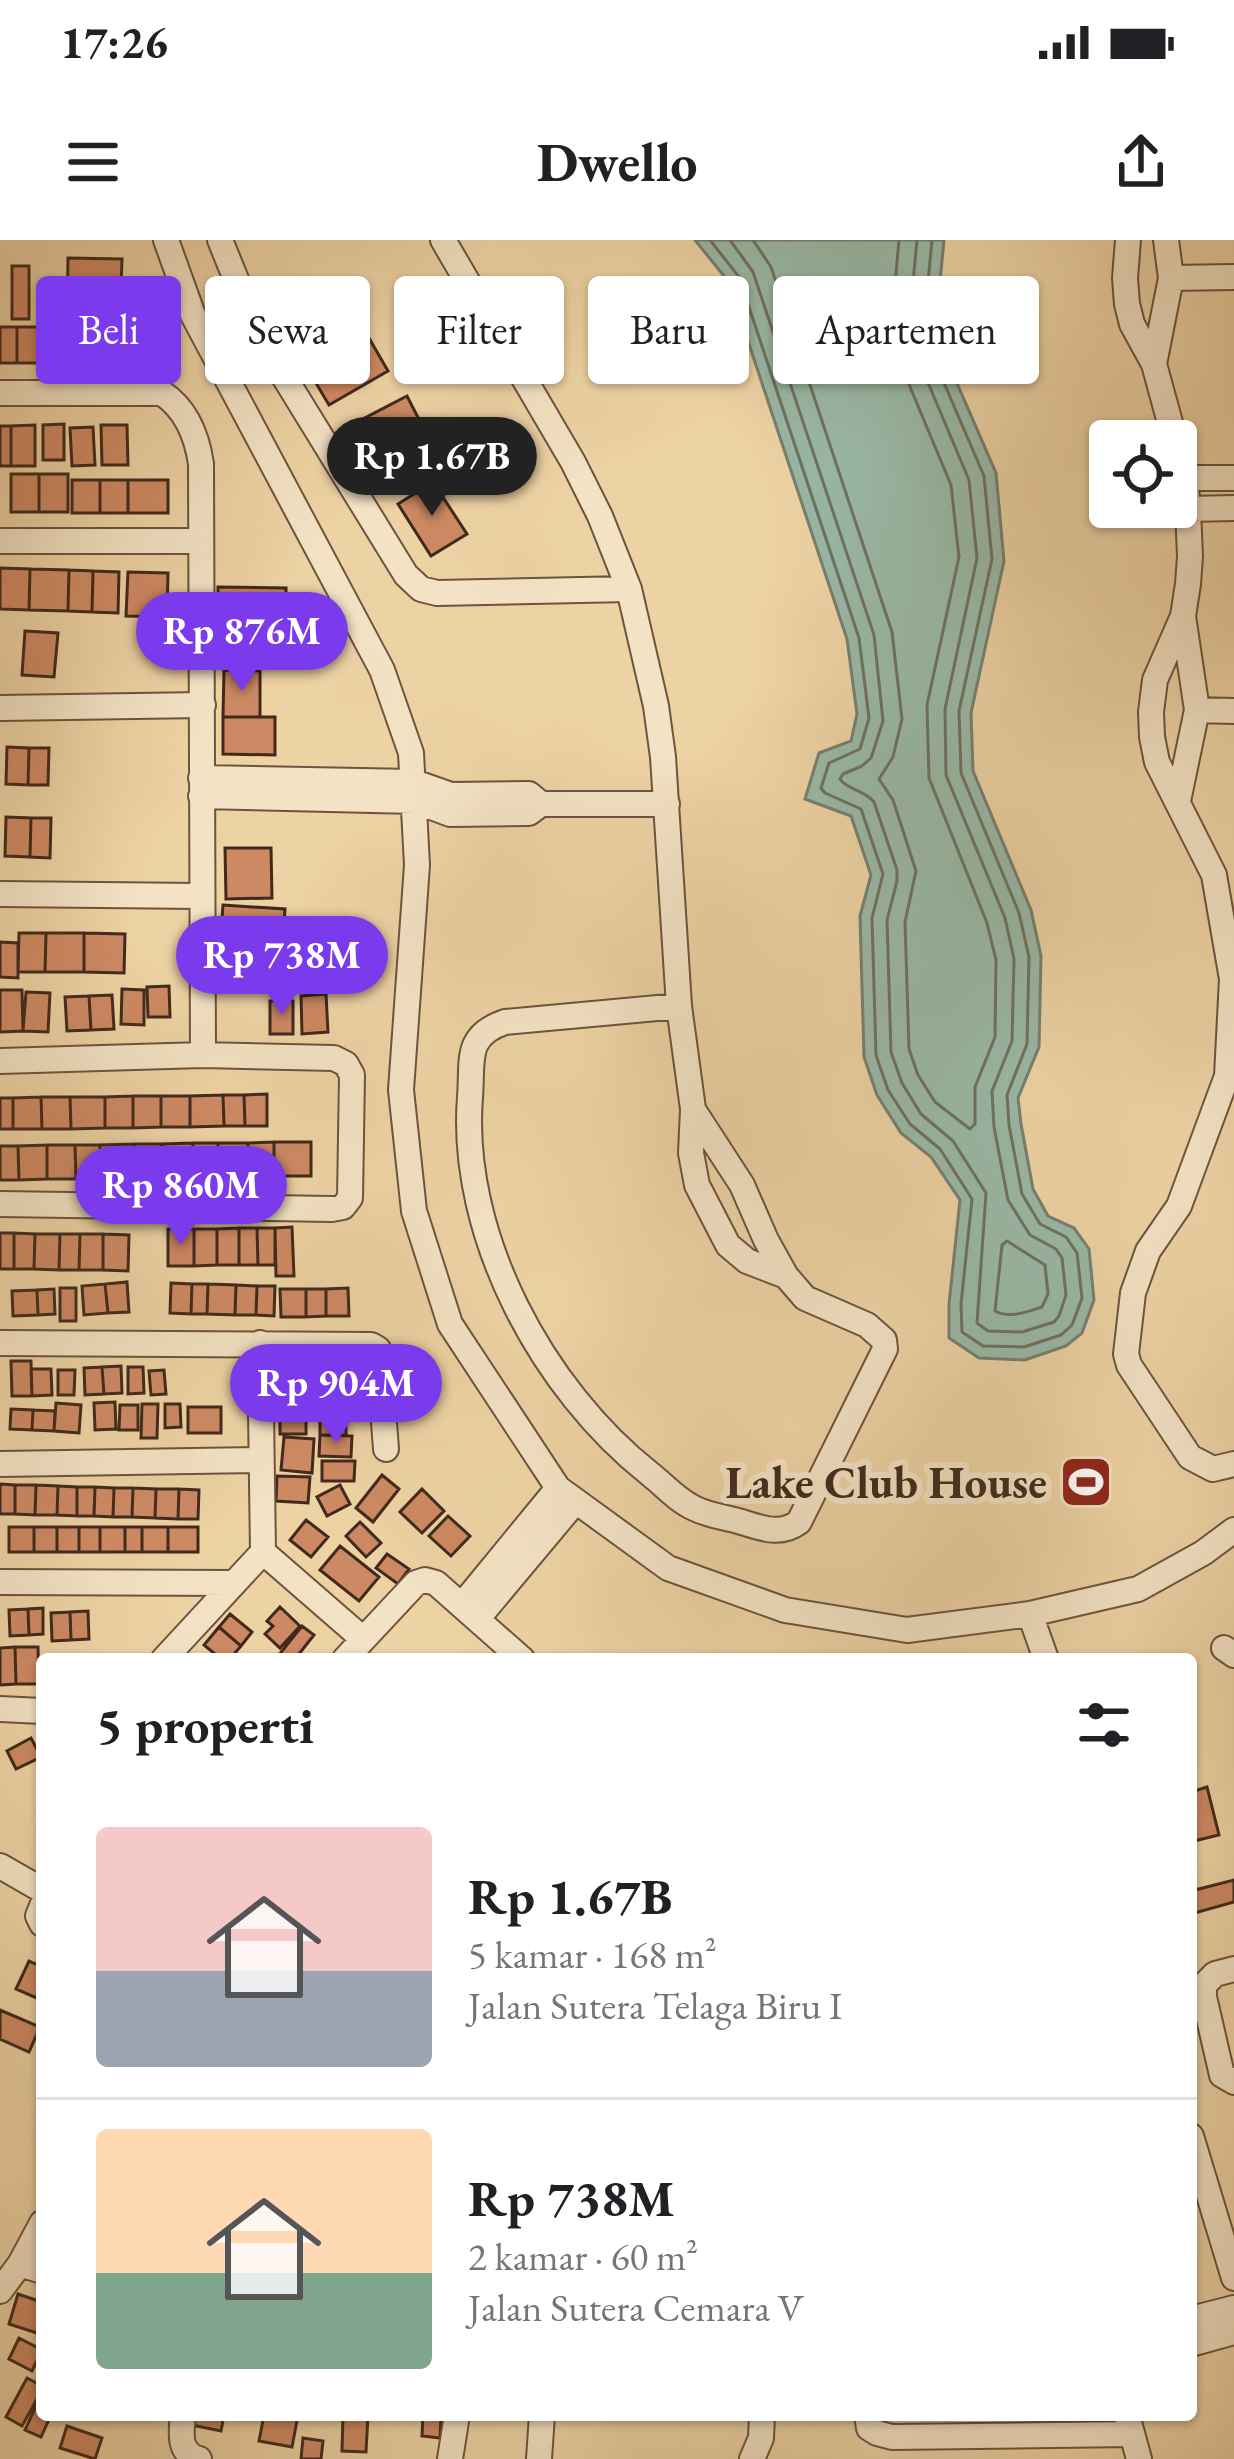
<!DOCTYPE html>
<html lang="id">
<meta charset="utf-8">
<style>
:root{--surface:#fff;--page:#f2f2f2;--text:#202124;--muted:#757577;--line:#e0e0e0;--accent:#7c3aed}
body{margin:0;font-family:"EB Garamond",serif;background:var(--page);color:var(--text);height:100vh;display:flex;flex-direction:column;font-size:45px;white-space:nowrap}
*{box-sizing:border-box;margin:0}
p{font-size:39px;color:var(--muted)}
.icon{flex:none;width:66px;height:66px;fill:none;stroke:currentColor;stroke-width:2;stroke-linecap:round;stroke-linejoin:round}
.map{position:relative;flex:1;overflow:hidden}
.panel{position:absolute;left:36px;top:1413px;width:1161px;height:768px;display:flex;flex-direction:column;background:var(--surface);border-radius:12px;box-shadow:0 3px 9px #0004}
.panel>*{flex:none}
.banner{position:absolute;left:36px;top:36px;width:1164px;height:108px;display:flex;gap:24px}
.tools{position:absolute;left:1089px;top:180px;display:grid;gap:24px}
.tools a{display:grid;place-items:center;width:108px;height:108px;border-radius:12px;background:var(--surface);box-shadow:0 3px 9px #0004;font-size:60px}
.price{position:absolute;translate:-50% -102px;padding:0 27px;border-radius:42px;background:var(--accent);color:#fff;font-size:39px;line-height:78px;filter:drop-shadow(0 3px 6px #0008)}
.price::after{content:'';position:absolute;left:50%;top:72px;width:36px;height:27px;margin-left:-18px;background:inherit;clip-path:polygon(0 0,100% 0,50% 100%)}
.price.active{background:#222;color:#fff}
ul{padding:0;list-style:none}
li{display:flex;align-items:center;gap:36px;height:300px;padding:0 60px}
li+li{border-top:3px solid var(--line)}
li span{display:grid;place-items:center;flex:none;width:336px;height:240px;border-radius:12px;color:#555}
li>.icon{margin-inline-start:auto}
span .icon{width:144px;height:144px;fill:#fffc;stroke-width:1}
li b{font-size:51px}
h2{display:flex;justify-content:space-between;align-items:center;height:144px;padding:0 60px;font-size:51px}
.pill{padding:0 42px;border-radius:12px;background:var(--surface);box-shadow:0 3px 9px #0004;font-size:42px;line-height:108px}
.pill.active{background:var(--accent);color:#fff}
.status{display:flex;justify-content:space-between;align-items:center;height:84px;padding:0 60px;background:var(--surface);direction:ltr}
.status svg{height:33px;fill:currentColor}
header{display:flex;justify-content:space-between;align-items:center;height:156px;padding:0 60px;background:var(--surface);font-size:54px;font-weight:700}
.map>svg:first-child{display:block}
.water{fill:#99b8a6;stroke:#767f6f;stroke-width:3}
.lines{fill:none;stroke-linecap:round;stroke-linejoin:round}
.shore{stroke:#6d7161;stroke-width:3}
.building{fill:#cd8963;stroke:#412a1c;stroke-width:3}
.minor-casing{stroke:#6c543e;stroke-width:28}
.minor{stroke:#f3e2c4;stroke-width:24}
.labels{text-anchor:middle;stroke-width:12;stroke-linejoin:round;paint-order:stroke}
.poi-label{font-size:45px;font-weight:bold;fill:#412a1c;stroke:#f3e2c4;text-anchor:end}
</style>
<div class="status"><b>17:26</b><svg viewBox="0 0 49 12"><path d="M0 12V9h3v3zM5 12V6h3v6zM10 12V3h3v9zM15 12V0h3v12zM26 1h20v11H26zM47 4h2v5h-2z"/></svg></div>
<header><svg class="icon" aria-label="menu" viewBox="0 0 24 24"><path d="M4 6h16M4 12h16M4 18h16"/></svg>Dwello<svg class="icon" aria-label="share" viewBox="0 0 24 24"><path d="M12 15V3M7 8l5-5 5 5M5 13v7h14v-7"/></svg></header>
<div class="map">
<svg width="1234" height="2219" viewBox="0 0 1234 2219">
<rect width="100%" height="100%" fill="#edd2a4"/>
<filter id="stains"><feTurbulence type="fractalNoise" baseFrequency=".00167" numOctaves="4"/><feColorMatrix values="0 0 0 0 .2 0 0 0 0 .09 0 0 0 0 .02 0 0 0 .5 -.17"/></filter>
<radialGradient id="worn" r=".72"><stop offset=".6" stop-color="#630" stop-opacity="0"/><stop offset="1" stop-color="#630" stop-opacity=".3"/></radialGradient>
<!-- water -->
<path class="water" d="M 695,0 L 944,0 L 940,41 L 953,134 L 996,233 L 1004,321 L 971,473 L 973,531 L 1031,670 L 1041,716 L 1039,807 L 1018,858 L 1021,884 L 1033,949 L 1048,976 L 1074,988 L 1089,1009 L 1094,1060 L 1082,1093 L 1066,1106 L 1025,1120 L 979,1118 L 949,1098 L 949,1064 L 960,960 L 931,917 L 901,893 L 877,855 L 864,817 L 860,676 L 871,635 L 851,576 L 805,559 L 819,513 L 851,501 L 857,474 L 847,399 L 728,41 Z"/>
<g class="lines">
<!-- shore -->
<path class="shore" d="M 710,0 L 739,37 L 859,398 L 869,478 L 860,509 L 829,523 L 821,548 L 825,553 L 861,569 L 883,634 L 872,678 L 876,815 L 888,850 L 910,884 L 940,909 L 972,959 L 961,1064 L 962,1092 L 983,1106 L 1024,1107 L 1061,1095 L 1072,1085 L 1082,1058 L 1077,1013 L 1066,997 L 1040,984 L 1022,954 L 1009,885 L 1007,855 L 1027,804 L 1029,717 L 1019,673 L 961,533 L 959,471 L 992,319 L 984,236 L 941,136 L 928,42 L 932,0
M 730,0 L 753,32 L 874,395 L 883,481 L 871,518 L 862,526 L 843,534 L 840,539 C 847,550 865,550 874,562 L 897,630 L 897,641 L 887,680 L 891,812 L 902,843 L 921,874 L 953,901 L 986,953 L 977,1083 L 988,1091 L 1022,1092 L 1054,1082 L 1059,1076 L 1066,1055 L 1062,1018 L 1056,1009 L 1030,995 L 1008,960 L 994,887 L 992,851 L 1012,801 L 1014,719 L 1005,678 L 946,535 L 945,469 L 977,318 L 969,240 L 926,138 L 913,43 L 917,0
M 753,0 L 771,27 L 892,392 L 902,479 L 893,517 L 879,539 L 893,560 L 916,631 L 905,682 L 909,809 L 918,835 L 935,862 L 970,889 L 975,884 L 975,847 L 995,797 L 996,720 L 987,683 L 929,538 L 927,465 L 959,317 L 951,245 L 908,142 L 895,45 L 899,0
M 1007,1001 L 1045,1025 L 1048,1054 L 1042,1067 C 1026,1072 1010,1079 995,1071 L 1002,1005 Z"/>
</g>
<!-- building -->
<path class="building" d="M 68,18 L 122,19 L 120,77 L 67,75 Z
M 12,26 L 29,26 L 29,79 L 12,79 Z
M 0,87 L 17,87 L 17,123 L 0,123 Z
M 17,87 L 40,87 L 40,123 L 17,123 Z
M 40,87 L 63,87 L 63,123 L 40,123 Z
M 63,87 L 85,87 L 85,123 L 63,123 Z
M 116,92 L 118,123 L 91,125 L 89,93 Z
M 369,98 L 388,131 L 329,165 L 310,133 Z
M 407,156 L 428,197 L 357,234 L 336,193 Z
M 64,184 L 64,220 L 43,220 L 43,185 Z
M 35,185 L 35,226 L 11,226 L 11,186 Z
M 101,185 L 127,185 L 128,225 L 102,225 Z
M 0,186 L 11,186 L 11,226 L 0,226 Z
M 93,187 L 95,225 L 72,226 L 70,188 Z
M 11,234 L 39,234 L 39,272 L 11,272 Z
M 39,234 L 68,234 L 68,272 L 39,272 Z
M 72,240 L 100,240 L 100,273 L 72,273 Z
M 100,240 L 128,240 L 128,273 L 100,273 Z
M 128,240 L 168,240 L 168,273 L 128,273 Z
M 433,242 L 467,294 L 431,316 L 398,264 Z
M 0,328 L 30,329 L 29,370 L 0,369 Z
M 30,329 L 69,330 L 68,371 L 29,370 Z
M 69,330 L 93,331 L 92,372 L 68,371 Z
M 93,331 L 119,332 L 118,373 L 92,372 Z
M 128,332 L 168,333 L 167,377 L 126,376 Z
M 218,347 L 286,348 L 286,396 L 218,395 Z
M 25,391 L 58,393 L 54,437 L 22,435 Z
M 224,430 L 260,431 L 260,477 L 223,477 Z
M 223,477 L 275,477 L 275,515 L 223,514 Z
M 7,507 L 29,508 L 28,545 L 6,544 Z
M 29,508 L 49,508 L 48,545 L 28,545 Z
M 6,577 L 31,578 L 30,617 L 5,616 Z
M 31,578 L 51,578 L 50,618 L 30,617 Z
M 225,608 L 271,608 L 272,658 L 226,659 Z
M 223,665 L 285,669 L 282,711 L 220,706 Z
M 19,693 L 46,693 L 45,732 L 18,732 Z
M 46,693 L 84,693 L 84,732 L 45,732 Z
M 84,693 L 125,694 L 124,733 L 84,732 Z
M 0,702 L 18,703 L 18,738 L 0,737 Z
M 169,746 L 170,777 L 148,777 L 147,747 Z
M 122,749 L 144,750 L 144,785 L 121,784 Z
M 0,750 L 22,750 L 23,791 L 0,792 Z
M 26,752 L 50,753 L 48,792 L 23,791 Z
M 326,754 L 328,792 L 302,794 L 301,756 Z
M 112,755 L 114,789 L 91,790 L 89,756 Z
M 89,756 L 91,790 L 67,791 L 65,757 Z
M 270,761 L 293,761 L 293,794 L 270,794 Z
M 267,854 L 267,886 L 245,886 L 244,855 Z
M 223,855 L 224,886 L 190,887 L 190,856 Z
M 223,855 L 244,855 L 245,886 L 224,886 Z
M 133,856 L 133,888 L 105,888 L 105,857 Z
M 133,856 L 161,856 L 161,887 L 133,888 Z
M 161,856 L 190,856 L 190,887 L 161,887 Z
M 41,857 L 42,889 L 13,889 L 13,858 Z
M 41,857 L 70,857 L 71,889 L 42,889 Z
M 70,857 L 105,857 L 105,888 L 71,889 Z
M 0,858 L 13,858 L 13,889 L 0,889 Z
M 274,902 L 311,902 L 311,936 L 274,936 Z
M 274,902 L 274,936 L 248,937 L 248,903 Z
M 193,903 L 218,903 L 219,937 L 193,937 Z
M 193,903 L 193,937 L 162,938 L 162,904 Z
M 218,903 L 248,903 L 248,937 L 219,937 Z
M 135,904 L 162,904 L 162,938 L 135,938 Z
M 135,904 L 135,938 L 100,939 L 100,905 Z
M 47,905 L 75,905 L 76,939 L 47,939 Z
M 47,905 L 47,939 L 19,940 L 18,906 Z
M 75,905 L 100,905 L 100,939 L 76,939 Z
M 0,906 L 18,906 L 19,940 L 0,940 Z
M 292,987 L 294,1036 L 276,1036 L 275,988 Z
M 239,988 L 257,988 L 258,1025 L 239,1025 Z
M 239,988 L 239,1025 L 217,1025 L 217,989 Z
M 257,988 L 275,988 L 275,1025 L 258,1025 Z
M 168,989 L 194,989 L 194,1026 L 168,1026 Z
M 194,989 L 217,989 L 217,1025 L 194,1026 Z
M 0,993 L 14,993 L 14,1029 L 0,1029 Z
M 14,993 L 35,994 L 34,1029 L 14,1029 Z
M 35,994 L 60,994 L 59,1030 L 34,1029 Z
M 60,994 L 80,994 L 79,1030 L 59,1030 Z
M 80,994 L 103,994 L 103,1030 L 79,1030 Z
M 103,994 L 129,995 L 128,1031 L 103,1030 Z
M 127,1042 L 129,1072 L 108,1073 L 105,1044 Z
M 171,1043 L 192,1044 L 191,1074 L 170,1073 Z
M 105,1044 L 108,1073 L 84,1075 L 82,1046 Z
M 192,1044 L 208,1044 L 207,1074 L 191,1074 Z
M 208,1044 L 236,1045 L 235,1075 L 207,1074 Z
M 236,1045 L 257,1046 L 256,1075 L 235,1075 Z
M 257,1046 L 275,1046 L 274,1076 L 256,1075 Z
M 60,1048 L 76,1048 L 76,1081 L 60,1081 Z
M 348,1048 L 349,1076 L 326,1076 L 326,1049 Z
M 54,1049 L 55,1074 L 38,1075 L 37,1050 Z
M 280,1049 L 306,1049 L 306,1077 L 281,1077 Z
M 306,1049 L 326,1049 L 326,1076 L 306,1077 Z
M 37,1050 L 38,1075 L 13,1076 L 12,1051 Z
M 11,1121 L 31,1121 L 32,1156 L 12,1156 Z
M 307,1122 L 346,1125 L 344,1160 L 304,1157 Z
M 121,1126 L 122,1153 L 104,1154 L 102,1127 Z
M 102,1127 L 104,1154 L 85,1155 L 84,1128 Z
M 128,1127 L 143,1127 L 144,1153 L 128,1154 Z
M 31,1129 L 51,1129 L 52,1155 L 32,1156 Z
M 58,1130 L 75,1130 L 74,1155 L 58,1155 Z
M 164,1130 L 166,1154 L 151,1155 L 149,1131 Z
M 280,1161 L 306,1161 L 306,1194 L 280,1194 Z
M 115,1162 L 116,1189 L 95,1190 L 94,1163 Z
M 56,1163 L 81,1165 L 79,1193 L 54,1191 Z
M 142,1164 L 158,1164 L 157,1198 L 141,1198 Z
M 165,1164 L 180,1164 L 181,1187 L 165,1188 Z
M 120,1165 L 138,1165 L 138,1190 L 119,1190 Z
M 320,1166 L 346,1166 L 346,1195 L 320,1195 Z
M 188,1167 L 221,1167 L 221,1193 L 188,1193 Z
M 11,1169 L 33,1170 L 32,1190 L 10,1189 Z
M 33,1170 L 55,1171 L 54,1191 L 32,1190 Z
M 320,1195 L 352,1196 L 351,1217 L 319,1216 Z
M 284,1197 L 314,1199 L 312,1233 L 281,1230 Z
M 322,1221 L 355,1221 L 354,1241 L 322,1241 Z
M 382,1235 L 399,1249 L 373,1282 L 356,1268 Z
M 277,1236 L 310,1237 L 308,1263 L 276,1261 Z
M 0,1244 L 15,1245 L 15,1274 L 0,1274 Z
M 15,1245 L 36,1245 L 35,1275 L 15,1274 Z
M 36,1245 L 58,1246 L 57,1275 L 35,1275 Z
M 340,1245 L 350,1264 L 327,1276 L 317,1257 Z
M 58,1246 L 77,1247 L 77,1276 L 57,1275 Z
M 77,1247 L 95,1247 L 94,1276 L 77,1276 Z
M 95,1247 L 114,1248 L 113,1277 L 94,1276 Z
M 114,1248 L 133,1248 L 132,1277 L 113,1277 Z
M 133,1248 L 156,1249 L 155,1278 L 132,1277 Z
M 156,1249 L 179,1249 L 178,1279 L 155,1278 Z
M 179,1249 L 199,1250 L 198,1279 L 178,1279 Z
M 422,1249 L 444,1271 L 422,1293 L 400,1272 Z
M 448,1276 L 470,1296 L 451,1316 L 429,1296 Z
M 306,1280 L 328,1297 L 311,1317 L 290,1300 Z
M 360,1282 L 381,1303 L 366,1317 L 346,1296 Z
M 9,1287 L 34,1287 L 34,1312 L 9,1312 Z
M 34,1287 L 57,1287 L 57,1312 L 34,1312 Z
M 57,1287 L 79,1287 L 79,1312 L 57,1312 Z
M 79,1287 L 100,1287 L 100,1312 L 79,1312 Z
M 100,1287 L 125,1287 L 125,1312 L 100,1312 Z
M 125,1287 L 142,1287 L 142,1312 L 125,1312 Z
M 142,1287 L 168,1287 L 168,1312 L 142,1312 Z
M 168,1287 L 198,1287 L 198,1312 L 168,1312 Z
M 340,1306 L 379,1337 L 359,1361 L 320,1330 Z
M 387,1314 L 409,1329 L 398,1344 L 376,1328 Z
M 280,1367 L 300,1386 L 280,1408 L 265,1394 L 273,1386 L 267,1381 Z
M 43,1368 L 43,1394 L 29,1395 L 28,1369 Z
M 28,1369 L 29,1395 L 10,1396 L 9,1370 Z
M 88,1371 L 89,1399 L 71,1400 L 70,1372 Z
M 70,1372 L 71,1400 L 52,1401 L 51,1373 Z
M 230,1374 L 252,1392 L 241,1406 L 219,1387 Z
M 302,1386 L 314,1395 L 295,1419 L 282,1419 L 278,1416 Z
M 219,1387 L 241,1406 L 230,1419 L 221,1419 L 204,1405 Z
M 15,1407 L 38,1407 L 39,1444 L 16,1444 Z
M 15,1407 L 16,1444 L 0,1445 L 0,1408 Z
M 31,1498 L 41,1517 L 16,1529 L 7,1511 Z
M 1207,1547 L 1219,1595 L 1194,1601 L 1191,1552 Z
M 1234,1640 L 1234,1662 L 1191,1674 L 1191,1651 Z
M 29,1721 L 42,1727 L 42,1753 L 39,1759 L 16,1749 Z
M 0,1770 L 40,1787 L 29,1812 L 0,1799 Z
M 18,2054 L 42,2062 L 42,2077 L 37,2093 L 9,2084 Z
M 19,2098 L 42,2110 L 32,2131 L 9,2119 Z
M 27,2138 L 42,2146 L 42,2150 L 22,2186 L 6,2177 Z
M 42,2153 L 42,2175 L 51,2175 L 41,2197 L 25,2190 Z
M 194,2175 L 224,2175 L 221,2191 L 192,2185 Z
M 264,2175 L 298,2175 L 292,2207 L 259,2201 Z
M 343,2175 L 368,2175 L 366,2212 L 342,2211 Z
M 423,2175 L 441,2175 L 440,2198 L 422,2196 Z
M 67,2186 L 102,2198 L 95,2219 L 60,2208 Z
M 303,2198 L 323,2201 L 321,2219 L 301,2219 Z"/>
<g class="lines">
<!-- minor casing -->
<g class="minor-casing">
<path id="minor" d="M 166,0 L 193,75 L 382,430 L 411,513 L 417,625 L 401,850 L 414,971 L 450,1084 L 558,1248 L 668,1328 L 785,1370 L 907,1390 L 1030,1374 L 1138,1349 L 1203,1313 L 1234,1290
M 220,0 L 259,96 L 406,335 L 421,349 L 437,353 L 629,349
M 443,0 L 573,222 L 600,276 L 629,349 L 656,466 L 663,517 L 679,766 L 693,869 L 691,913 L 697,945 L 728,1005 L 747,1021 L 786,1036 L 805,1058 L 867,1085 L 884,1100 L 885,1109 L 799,1282 C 779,1297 760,1287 738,1281 C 724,1277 707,1275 694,1268 C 678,1261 664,1245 650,1234 C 543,1150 459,995 470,857 C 473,820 464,796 505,782 L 679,766
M 1128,0 L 1125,38 L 1127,64 L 1132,84 L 1154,124 L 1175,201
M 1171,38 L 1234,37
M 1154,124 L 1171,38 L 1166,0
M 0,153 L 162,153 C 186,169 197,196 201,224 L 203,815
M 1176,204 L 1185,238 L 1188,269 L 1190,316 L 1188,344 L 1183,376 L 1155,440 L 1151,472 L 1152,497 L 1157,522 L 1214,635 L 1232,739 L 1227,836 L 1179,966 L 1148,1011 L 1133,1053 L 1126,1114 L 1129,1125 L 1190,1217 L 1213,1229 L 1234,1224
M 1185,238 L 1234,238
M 1188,269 L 1234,268
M 0,301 L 200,301
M 0,468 L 203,465
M 1197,470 L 1234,471
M 201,538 L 414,542 L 451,555 L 529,554 L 541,564
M 201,556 L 415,561 L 450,574 L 529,573 L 541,564 L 667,564
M 1178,561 L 1197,470 L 1183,376
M 0,654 L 201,656
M 0,821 L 203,815 L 334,818 L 346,824 L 352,835 L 350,958 L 343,967 L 332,969 L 0,964
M 694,871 L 742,945 L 766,1000 L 786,1036
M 0,1103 L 371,1105 L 378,1109 L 379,1116 L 386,1209
M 260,1103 L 263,1312 L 363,1399
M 0,1224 L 261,1220
M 0,1342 L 233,1343
M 462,1365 L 558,1248
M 1030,1374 L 1046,1419
M 478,1378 L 575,1262
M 1224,1408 L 1234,1415
M 164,1419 L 263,1312
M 345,1419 L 416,1343 L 425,1340 L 436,1343 L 522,1419
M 0,1469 L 42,1471
M 0,1626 L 42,1650
M 42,1666 L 38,1676 L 42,1684
M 1234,1729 L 1215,1734 L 1204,1745 L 1204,1757 L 1222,1835 L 1234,1842
M 1191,1896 L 1234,2038
M 20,2024 L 42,1983
M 0,2051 L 20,2024 L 42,2031
M 1191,2079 L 1234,2068
M 1191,2104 L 1234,2092
M 183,2175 C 181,2193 178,2213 199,2219
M 867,2175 L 869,2188 L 877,2193 L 892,2197 L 1131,2194
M 1127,2175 L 1139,2219
M 450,2219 L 457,2175
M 539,2219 L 542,2175
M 752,2219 L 761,2198 L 762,2175"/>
</g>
<!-- minor -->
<use href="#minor" class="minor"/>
</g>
<!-- icons -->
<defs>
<g id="stadium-square" transform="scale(2.7)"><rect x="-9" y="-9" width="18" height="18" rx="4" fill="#8f2418" stroke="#f3e2c4"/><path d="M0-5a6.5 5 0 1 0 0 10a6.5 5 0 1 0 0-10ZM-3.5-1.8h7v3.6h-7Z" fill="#fff"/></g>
</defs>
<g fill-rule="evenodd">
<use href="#stadium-square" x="1086" y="1242"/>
</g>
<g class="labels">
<!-- poi labels -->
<g class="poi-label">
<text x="1047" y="1258">Lake Club House</text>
</g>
</g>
<rect width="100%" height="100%" filter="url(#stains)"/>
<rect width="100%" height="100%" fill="url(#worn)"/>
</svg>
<div class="tools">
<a><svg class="icon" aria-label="locate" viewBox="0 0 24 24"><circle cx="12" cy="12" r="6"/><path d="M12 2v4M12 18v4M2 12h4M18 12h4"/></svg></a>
</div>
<b class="price active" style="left:432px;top:279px">Rp 1.67B</b>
<b class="price" style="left:242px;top:454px">Rp 876M</b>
<b class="price" style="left:282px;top:778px">Rp 738M</b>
<b class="price" style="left:181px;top:1008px">Rp 860M</b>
<b class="price" style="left:336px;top:1206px">Rp 904M</b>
<div class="banner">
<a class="pill active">Beli</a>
<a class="pill">Sewa</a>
<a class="pill">Filter</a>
<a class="pill">Baru</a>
<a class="pill">Apartemen</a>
</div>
<section class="panel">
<h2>5 properti<svg class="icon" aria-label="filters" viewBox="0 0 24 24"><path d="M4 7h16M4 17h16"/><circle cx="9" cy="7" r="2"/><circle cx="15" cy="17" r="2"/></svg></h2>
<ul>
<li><span style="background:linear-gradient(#f6c9c9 60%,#9aa5b1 0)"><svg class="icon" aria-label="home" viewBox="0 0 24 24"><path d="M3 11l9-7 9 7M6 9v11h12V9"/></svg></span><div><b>Rp 1.67B</b><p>5 kamar · 168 m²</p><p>Jalan Sutera Telaga Biru I</p></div></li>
<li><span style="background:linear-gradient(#ffd9b3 60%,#7fa58c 0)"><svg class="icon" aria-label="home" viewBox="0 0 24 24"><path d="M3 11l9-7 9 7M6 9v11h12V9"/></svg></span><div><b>Rp 738M</b><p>2 kamar · 60 m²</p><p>Jalan Sutera Cemara V</p></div></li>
</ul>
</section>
</div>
